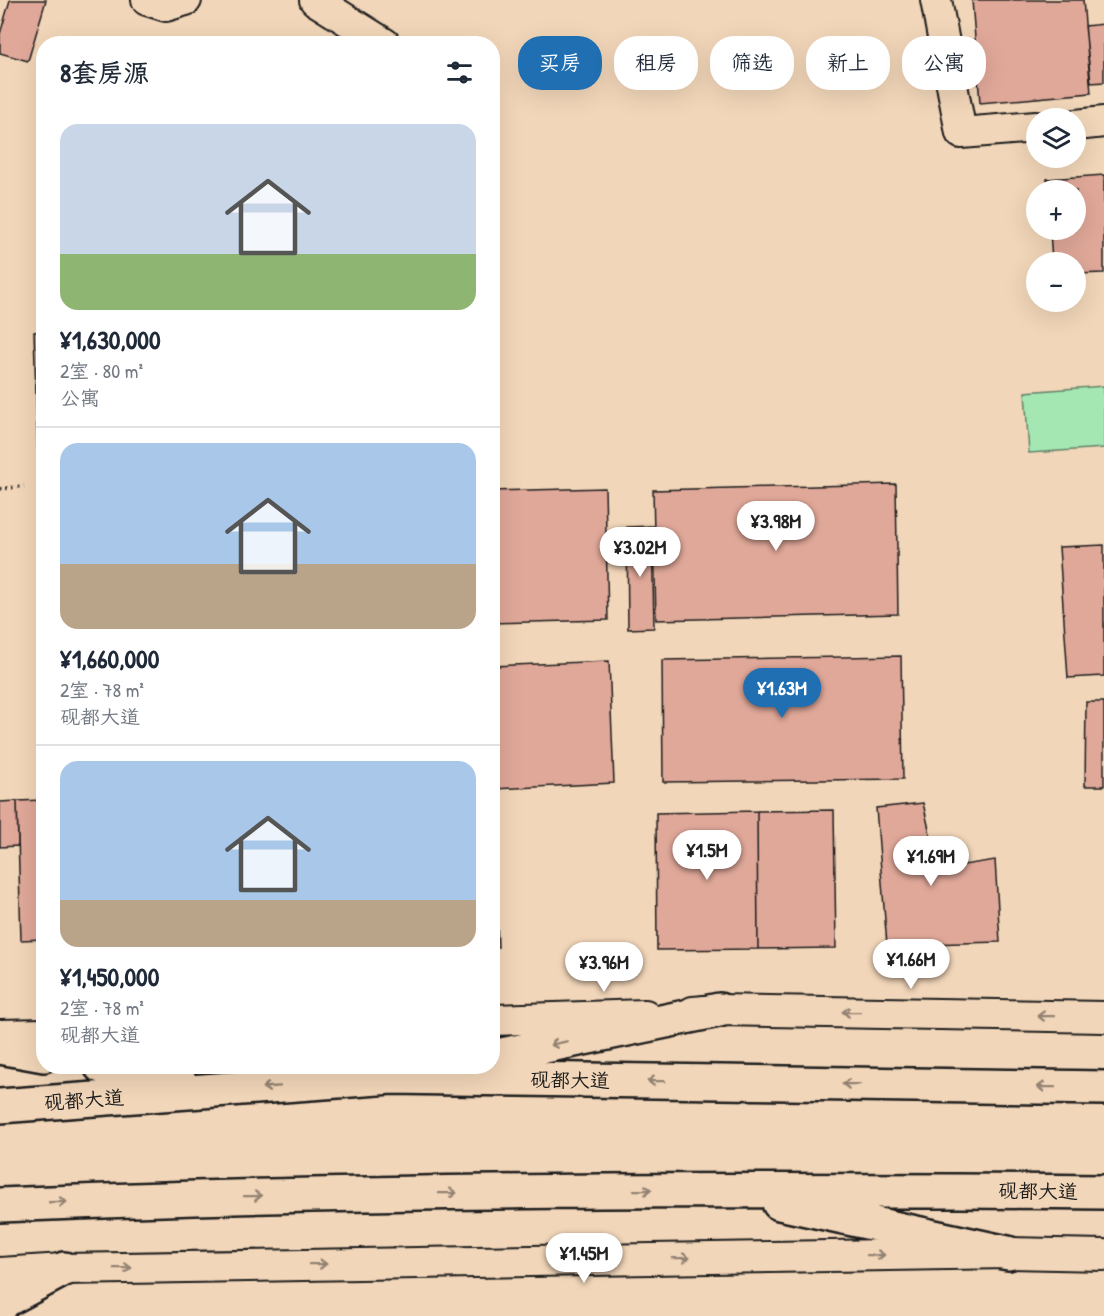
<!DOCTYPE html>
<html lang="zh">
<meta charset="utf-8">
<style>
:root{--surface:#fff;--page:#f2f2f3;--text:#1f2937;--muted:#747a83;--line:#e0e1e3;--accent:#1f6fb2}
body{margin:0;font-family:"Patrick Hand","LXGW WenKai TC",sans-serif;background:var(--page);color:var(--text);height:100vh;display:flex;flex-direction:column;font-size:22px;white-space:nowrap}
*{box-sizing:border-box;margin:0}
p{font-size:20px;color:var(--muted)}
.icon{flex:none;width:33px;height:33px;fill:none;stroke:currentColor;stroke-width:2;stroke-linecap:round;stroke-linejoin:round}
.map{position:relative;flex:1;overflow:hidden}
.panel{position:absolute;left:36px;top:36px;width:464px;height:1038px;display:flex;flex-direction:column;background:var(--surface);border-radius:24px;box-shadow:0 6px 24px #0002}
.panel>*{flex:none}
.guide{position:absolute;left:518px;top:36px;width:496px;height:54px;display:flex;gap:12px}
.fabs{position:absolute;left:1026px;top:108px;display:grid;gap:12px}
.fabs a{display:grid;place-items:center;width:60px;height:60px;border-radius:50%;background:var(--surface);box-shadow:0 6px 24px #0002;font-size:30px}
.price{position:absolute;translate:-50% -51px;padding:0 14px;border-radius:21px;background:#fff;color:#222;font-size:20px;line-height:39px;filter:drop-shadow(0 2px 3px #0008)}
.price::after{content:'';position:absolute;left:50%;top:36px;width:18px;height:14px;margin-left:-9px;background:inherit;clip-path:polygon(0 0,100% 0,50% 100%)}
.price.selected{background:var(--accent);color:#fff}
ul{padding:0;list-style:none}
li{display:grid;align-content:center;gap:12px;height:318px;padding:0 24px}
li+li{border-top:2px solid var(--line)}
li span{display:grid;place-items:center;height:186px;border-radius:18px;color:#555}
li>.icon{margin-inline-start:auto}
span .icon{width:108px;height:108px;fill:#fffc;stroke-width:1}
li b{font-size:26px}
h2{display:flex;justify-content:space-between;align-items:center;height:72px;padding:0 24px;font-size:26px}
.pill{padding:0 21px;border-radius:24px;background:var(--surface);box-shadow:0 6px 24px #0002;font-size:21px;line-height:54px}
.pill.selected{background:var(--accent);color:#fff}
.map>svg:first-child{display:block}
.green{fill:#a5e7b2;stroke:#608267;stroke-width:1.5}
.building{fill:#e0a899;stroke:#1c1c1c;stroke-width:1.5}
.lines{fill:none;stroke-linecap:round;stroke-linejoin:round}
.minor-casing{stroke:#1c1c1c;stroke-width:34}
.major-casing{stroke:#1c1c1c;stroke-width:38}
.path{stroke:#1c1c1c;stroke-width:4;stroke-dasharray:1.5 4.5;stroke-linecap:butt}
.minor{stroke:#f2d6b9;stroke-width:30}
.major{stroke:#f2d6b9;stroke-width:33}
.oneway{stroke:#928272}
.labels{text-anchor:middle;stroke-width:5;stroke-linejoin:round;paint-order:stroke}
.street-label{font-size:20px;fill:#1c1c1c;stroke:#f2d6b9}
</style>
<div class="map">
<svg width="1104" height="1316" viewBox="0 0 1104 1316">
<rect width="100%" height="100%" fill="#f2d6b9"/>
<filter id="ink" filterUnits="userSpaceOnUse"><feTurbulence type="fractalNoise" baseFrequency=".0167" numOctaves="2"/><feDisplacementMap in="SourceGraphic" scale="12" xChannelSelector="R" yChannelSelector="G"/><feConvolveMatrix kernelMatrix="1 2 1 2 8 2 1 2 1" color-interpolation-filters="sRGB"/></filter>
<g filter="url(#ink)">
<!-- green -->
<path class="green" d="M 1104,386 L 1104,448 L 1029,453 L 1025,392 Z"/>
<!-- building -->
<path class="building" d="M 10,0 L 46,0 L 28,61 L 0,53 L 0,34 Z
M 972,0 L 1083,0 L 1091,93 L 980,103 Z
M 1104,24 L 1104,82 L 1091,83 L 1085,26 Z
M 1104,175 L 1104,273 L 1076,274 L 1076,262 L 1052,262 L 1050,230 L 1076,230 L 1076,190 L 1047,190 L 1047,179 Z
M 44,331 L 44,458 L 38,458 L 34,332 Z
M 896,484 L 898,614 L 656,620 L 653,490 Z
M 605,488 L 608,620 L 492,623 L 492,491 Z
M 652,526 L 654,628 L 628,629 L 627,527 Z
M 1104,545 L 1104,676 L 1068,678 L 1059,547 Z
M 901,656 L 903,779 L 663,782 L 662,660 Z
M 609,661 L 614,783 L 494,789 L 492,666 Z
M 1086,702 L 1104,702 L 1104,786 L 1085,786 Z
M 492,789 L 498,947 L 492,947 Z
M 44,800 L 44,939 L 21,940 L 17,801 Z
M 17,801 L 18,846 L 0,847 L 0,802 Z
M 923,803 L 938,869 L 995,860 L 1000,942 L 887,945 L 876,808 Z
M 834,810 L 836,948 L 758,949 L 757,811 Z
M 757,811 L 758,949 L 657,950 L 656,813 Z"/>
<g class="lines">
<!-- minor casing -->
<g class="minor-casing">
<path id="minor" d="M 147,0 L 166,6 L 186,0
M 315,0 L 385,44
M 936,0 L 961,133 L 1036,127
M 1076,125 L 1104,122
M 693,1012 L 719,1010 L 1104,1017
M 492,1020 L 645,1015
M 0,1035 L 44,1034
M 0,1273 L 64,1269 L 1008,1253 L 1104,1255"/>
</g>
<!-- major casing -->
<g class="major-casing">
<path id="major" d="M 0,1047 L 44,1055
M 492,1057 L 719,1010
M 101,1066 L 180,1082
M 0,1106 L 392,1077 L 1104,1088
M 779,1203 L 1008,1253
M 0,1205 C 368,1189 736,1189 1104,1192
M 0,1307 L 4,1301 L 64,1269"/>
</g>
<!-- path -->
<path class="path" d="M 0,489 L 24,486"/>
<!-- minor -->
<use href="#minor" class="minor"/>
<!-- major -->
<use href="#major" class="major"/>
</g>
<!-- one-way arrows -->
<defs><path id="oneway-shaft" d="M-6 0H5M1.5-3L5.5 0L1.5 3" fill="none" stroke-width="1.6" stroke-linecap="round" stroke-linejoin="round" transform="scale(1.5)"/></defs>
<g class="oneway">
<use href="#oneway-shaft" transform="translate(851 1012) rotate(-179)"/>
<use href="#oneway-shaft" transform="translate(1046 1016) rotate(-179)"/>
<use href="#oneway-shaft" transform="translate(559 1043) rotate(168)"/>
<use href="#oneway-shaft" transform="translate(656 1081) rotate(-179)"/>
<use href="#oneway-shaft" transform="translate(851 1084) rotate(-179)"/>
<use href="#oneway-shaft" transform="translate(271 1087) rotate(176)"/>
<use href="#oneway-shaft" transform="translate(1046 1087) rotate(-179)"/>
<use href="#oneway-shaft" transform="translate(643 1190) rotate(-1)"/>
<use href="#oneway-shaft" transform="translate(448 1193) rotate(-1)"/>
<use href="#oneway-shaft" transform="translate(253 1196) rotate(-1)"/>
<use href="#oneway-shaft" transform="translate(58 1202) rotate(-2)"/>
<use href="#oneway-shaft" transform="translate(876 1255) rotate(-1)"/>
<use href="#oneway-shaft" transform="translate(681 1258) rotate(-1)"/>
<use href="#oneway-shaft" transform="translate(318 1264) rotate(-1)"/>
<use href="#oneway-shaft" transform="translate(123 1268) rotate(-1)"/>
</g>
</g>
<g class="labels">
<!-- street labels -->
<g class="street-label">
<text transform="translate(570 1080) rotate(1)" y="7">砚都大道</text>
<text transform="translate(84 1100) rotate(-4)" y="7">砚都大道</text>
<text transform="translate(1038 1191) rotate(1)" y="7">砚都大道</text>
</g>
</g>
</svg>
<div class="fabs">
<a><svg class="icon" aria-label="layers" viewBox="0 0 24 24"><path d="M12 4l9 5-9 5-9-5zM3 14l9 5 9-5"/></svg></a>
<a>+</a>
<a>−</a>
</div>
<b class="price" style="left:776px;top:552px">¥3.98M</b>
<b class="price" style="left:640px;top:578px">¥3.02M</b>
<b class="price selected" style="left:782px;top:719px">¥1.63M</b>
<b class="price" style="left:707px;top:881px">¥1.5M</b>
<b class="price" style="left:931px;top:887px">¥1.69M</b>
<b class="price" style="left:911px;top:990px">¥1.66M</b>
<b class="price" style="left:604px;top:993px">¥3.96M</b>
<b class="price" style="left:584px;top:1284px">¥1.45M</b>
<div class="guide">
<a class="pill selected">买房</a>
<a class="pill">租房</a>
<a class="pill">筛选</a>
<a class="pill">新上</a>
<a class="pill">公寓</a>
</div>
<section class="panel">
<h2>8套房源<svg class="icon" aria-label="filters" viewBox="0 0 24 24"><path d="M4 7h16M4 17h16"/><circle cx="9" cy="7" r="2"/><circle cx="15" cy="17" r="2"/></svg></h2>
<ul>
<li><span style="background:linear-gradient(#c9d6e8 70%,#8fb573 0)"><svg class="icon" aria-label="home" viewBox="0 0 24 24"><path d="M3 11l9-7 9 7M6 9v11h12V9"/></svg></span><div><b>¥1,630,000</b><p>2室 · 80 m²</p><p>公寓</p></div></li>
<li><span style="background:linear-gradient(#a9c7e8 65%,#b9a48a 0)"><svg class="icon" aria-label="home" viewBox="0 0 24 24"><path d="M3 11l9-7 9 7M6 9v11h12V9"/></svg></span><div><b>¥1,660,000</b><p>2室 · 78 m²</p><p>砚都大道</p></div></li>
<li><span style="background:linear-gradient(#a9c7e8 75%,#b9a48a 0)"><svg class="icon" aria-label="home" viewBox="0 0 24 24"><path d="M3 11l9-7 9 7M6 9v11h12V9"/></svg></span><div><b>¥1,450,000</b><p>2室 · 78 m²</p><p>砚都大道</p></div></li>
</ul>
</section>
</div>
